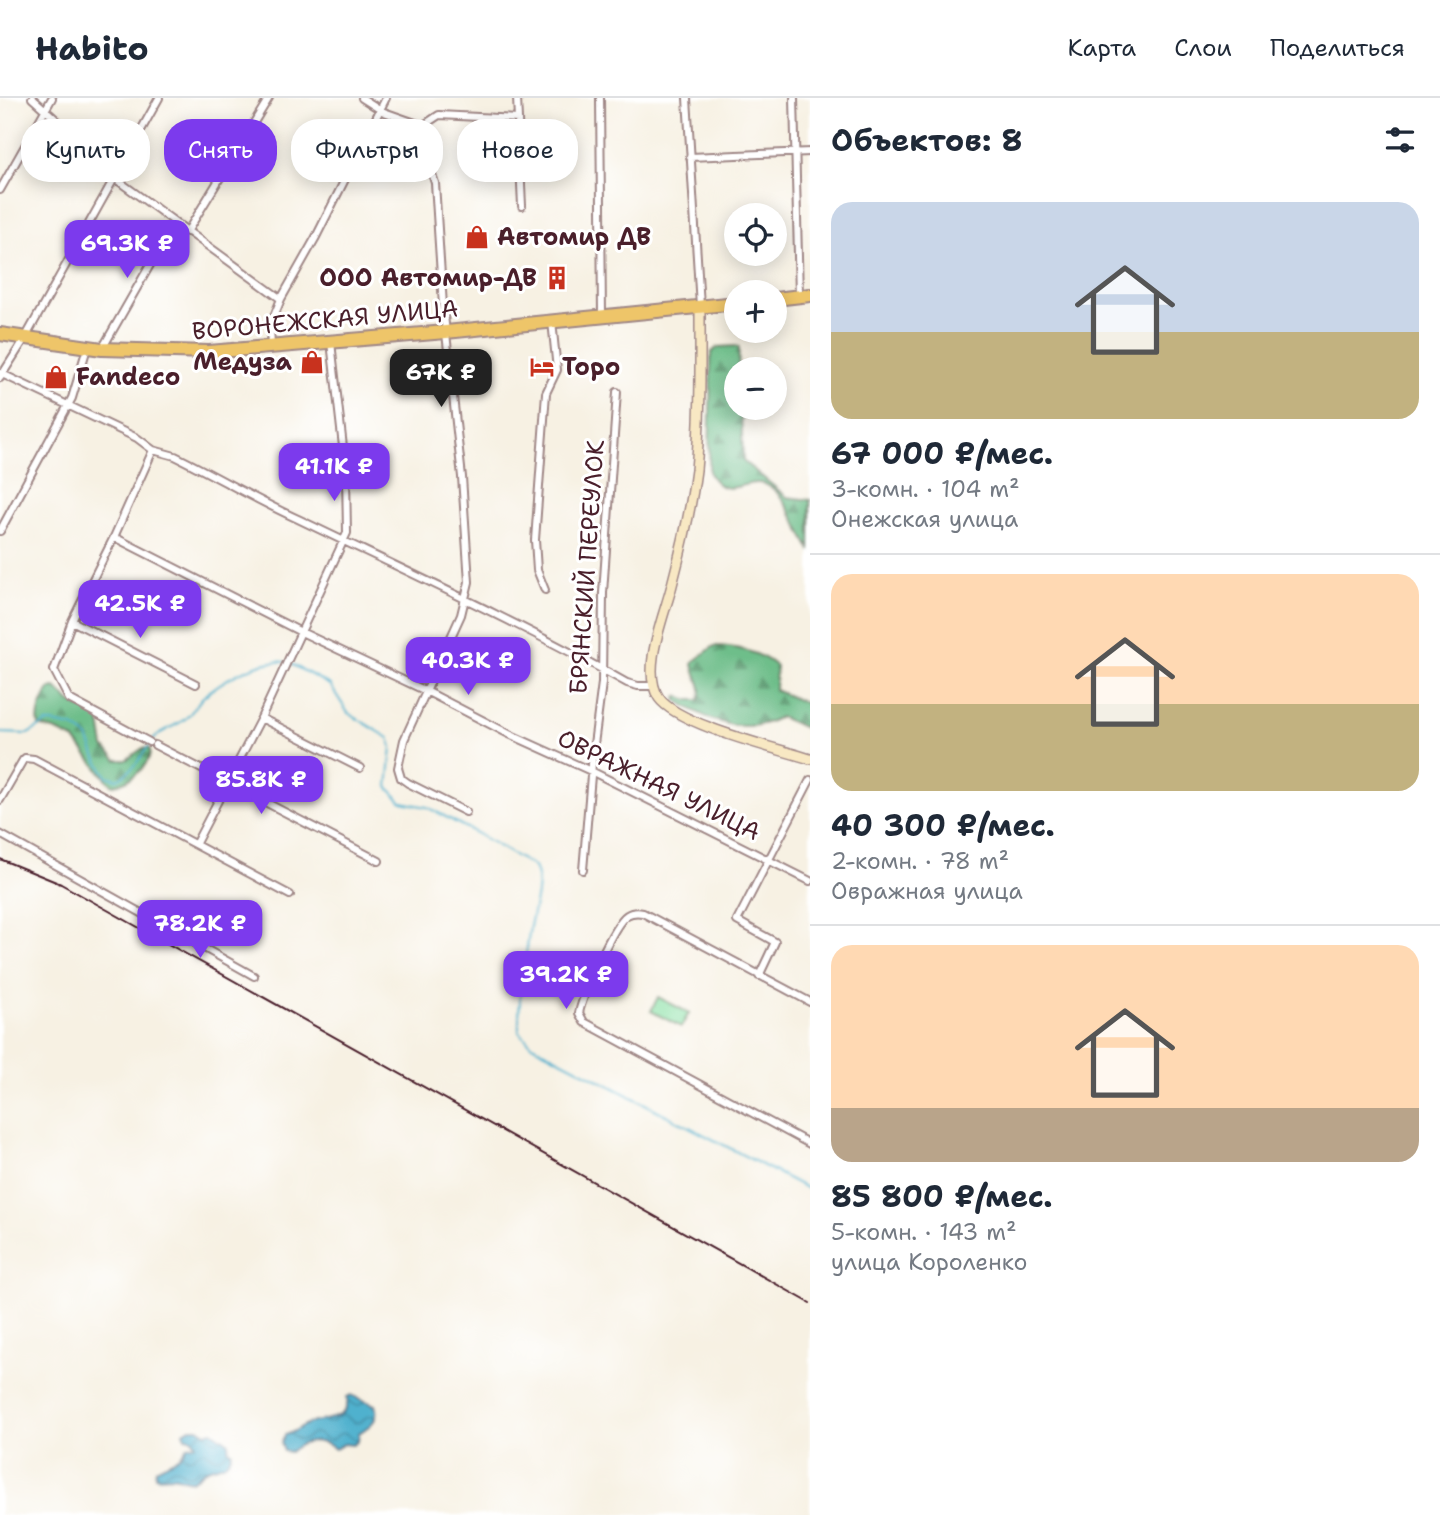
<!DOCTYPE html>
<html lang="ru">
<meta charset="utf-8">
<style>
:root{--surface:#fff;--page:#f6f6f7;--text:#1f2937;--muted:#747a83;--line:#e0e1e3;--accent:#7c3aed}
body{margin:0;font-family:"Shantell Sans",sans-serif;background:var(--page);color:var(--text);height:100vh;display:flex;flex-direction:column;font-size:26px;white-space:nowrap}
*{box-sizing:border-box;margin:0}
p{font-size:23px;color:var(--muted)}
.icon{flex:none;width:38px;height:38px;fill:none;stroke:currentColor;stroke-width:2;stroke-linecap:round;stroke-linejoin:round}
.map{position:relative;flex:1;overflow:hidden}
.drawer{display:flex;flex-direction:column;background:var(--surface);width:630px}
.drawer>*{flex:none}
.guide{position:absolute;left:21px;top:21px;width:665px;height:63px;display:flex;gap:14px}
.tools{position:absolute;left:724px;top:105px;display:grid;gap:14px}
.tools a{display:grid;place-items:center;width:63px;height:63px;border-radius:50%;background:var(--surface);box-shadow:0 4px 18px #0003;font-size:35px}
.price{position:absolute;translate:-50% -60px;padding:0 16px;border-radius:14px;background:var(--accent);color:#fff;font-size:23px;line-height:46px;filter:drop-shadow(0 2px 4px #0008)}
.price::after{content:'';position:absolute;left:50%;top:42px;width:21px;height:16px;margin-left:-10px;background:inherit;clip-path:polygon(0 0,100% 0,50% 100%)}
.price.active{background:#222;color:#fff}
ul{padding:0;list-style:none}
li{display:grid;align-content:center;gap:14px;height:371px;padding:0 21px}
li+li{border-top:2px solid var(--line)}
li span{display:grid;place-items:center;height:217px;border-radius:21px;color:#555}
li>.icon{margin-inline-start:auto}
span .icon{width:126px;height:126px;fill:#fffc;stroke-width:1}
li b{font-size:30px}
h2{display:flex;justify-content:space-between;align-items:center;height:84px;padding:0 21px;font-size:30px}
.tag{padding:0 24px;border-radius:28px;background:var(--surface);box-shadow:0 4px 18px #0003;font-size:24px;line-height:63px}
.tag.active{background:var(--accent);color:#fff}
header{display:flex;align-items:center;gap:42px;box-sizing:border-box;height:98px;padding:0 35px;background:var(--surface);border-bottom:2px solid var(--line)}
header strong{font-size:33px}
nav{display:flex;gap:38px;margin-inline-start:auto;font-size:24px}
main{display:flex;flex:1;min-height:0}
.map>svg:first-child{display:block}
.grass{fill:#89e0a4;stroke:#6a8068;stroke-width:2}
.forest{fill:url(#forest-firs);stroke:#5c6e5a;stroke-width:2}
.water{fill:url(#water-waves);stroke:#4c687c;stroke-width:2}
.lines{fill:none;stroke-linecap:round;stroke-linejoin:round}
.stream{stroke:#4fb1ce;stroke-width:2}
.street-casing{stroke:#a08887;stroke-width:10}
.secondary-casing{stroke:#a08887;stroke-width:12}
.highway-casing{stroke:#a08887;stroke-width:16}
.street{stroke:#fff;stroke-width:6}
.secondary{stroke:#f8e8c3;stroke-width:9}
.highway{stroke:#eec569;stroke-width:12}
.rail{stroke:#4a1f2b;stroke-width:2}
.labels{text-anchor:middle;stroke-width:6;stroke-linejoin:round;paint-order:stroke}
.poi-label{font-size:24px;font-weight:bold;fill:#4a1f2b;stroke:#fff;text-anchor:start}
.street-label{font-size:24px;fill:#4a1f2b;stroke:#fff}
</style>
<header>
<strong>Habito</strong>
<nav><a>Карта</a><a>Слои</a><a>Поделиться</a></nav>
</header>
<main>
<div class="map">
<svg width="810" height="1417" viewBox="0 0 810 1417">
<defs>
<pattern id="forest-firs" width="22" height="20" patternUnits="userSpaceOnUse" patternTransform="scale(1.75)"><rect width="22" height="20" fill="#6ebe8a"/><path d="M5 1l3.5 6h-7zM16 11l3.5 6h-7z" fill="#5c9a71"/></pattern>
<pattern id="water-waves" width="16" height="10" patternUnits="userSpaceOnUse" patternTransform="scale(1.75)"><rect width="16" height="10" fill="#4fb1ce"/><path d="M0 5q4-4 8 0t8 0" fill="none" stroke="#448fa7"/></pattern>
</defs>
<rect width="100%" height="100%" fill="#fff"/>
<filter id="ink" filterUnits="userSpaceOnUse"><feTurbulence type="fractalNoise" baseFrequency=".0143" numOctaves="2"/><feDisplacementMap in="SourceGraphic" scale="14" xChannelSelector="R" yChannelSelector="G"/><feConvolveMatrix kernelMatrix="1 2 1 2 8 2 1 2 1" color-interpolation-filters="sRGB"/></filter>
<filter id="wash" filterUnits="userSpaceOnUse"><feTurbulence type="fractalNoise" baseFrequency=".00686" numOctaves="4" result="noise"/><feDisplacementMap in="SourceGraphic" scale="28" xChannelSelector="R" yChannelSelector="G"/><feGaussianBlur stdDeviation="1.57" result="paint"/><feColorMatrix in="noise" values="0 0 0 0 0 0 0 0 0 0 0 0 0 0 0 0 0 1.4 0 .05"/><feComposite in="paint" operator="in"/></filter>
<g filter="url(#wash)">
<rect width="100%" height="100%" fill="#f7f1e3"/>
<!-- grass -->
<path class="grass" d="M 658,899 L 689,915 L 681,929 L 651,913 Z"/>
<!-- forest -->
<path class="forest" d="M 735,248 L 739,249 L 737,310 L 741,310 L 743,363 L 787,399 L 810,402 L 810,451 C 801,435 785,399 772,390 C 748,373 728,408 709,375 L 711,255 L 718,249 Z
M 714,548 C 735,548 760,554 776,568 L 775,592 L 810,607 L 810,632 L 780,619 C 743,639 709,623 676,602 L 678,598 L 689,602 L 699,602 C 706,586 693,579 693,564 Z
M 56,590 L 71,605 L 97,618 L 100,623 L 104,649 L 117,662 L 126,662 L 143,650 L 150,651 C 152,667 129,685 113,687 L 108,683 L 75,642 L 57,633 L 39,628 C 36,615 43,603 49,591 Z"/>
<!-- water -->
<path class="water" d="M 351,1297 L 375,1307 C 380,1322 370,1328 359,1335 L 358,1343 L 353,1347 L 344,1346 L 335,1351 C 321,1340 303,1342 290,1354 L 284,1353 L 281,1345 L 285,1337 C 297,1334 300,1327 311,1325 C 327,1320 351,1322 347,1299 Z
M 190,1330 L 198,1330 L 206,1335 L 212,1333 L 229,1345 L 228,1351 L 232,1354 C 228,1369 219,1366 207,1371 C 201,1373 198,1379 193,1382 C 188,1384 182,1380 177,1379 C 169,1377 162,1380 155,1378 L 156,1371 C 168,1363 181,1363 187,1348 L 196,1346 L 192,1340 L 186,1339 L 184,1334 Z"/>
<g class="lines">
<!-- stream -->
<path class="stream" d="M 291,566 L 330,587 L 348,615 L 389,640 L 392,649 L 388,689 L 402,704 L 427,709 L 476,735 L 534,769 C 543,788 533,809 530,829 C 525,863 518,899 519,934 L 532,947 L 810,1092
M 0,635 L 28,636 L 46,625 L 52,625 L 73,629 L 88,639 L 96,660 L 107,678 L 117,681 C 135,673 141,657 153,642 C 160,632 175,629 185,621 C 192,615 196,607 202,600 C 220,583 260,560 285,564"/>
</g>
</g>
<g filter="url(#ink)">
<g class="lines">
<!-- street casing -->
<g class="street-casing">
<path id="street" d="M 32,0 L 90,52 L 113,79 L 281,201
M 362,0 L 384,14 L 421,27 L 424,27 L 439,17 L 518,21
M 517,0 L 522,108
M 600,0 L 602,217
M 687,0 L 700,208
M 794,0 L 799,198
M 424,27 L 426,58 L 435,85 L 443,208 L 462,379 L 469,484 L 461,517 L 404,642 L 398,670 L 401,680 L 408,685 L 466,714
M 690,59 L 810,54
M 0,92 L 52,0
M 187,134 L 269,0
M 271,249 L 270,228 L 281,201 L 316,139 L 386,0
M 102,251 L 174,125
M 0,275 L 137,340 L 153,352 L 175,358 C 216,378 256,402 298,421 C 408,474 520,525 627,585 L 638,588 L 654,588
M 0,280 L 24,242 L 159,0
M 0,433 L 72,300 L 87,250
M 114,439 L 299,533 L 426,593 L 509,636 L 593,674 L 810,783
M 545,492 L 537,472 L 535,442 L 546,295 L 557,272 L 552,223
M 72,523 L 196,586
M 261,620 L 360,670
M 149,644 L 69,601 L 54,572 L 72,523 L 114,439 L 153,352
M 155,647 L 379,763
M 0,702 L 23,662 L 25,660 L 34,661 L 290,797
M 0,736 L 254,878
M 196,745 L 261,620 L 347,435 L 346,375 L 331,244
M 583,772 L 593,654 L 602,585 L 603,495 L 617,294
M 759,878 L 775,844 L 737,823 L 810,682
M 810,904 L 643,815 C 638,814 632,814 627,817 C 613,826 583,897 579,915 L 584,924 L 810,1046"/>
</g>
<!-- secondary casing -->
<g class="secondary-casing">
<path id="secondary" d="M 700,208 C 700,263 701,318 696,372 C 691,411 682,449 672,487 C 665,516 640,572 659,600 C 678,627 776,650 810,661"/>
</g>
<!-- highway casing -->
<g class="highway-casing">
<path id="highway" d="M 775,201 L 810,197
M 0,236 L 102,251 L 209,254 L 446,234 L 737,205"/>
</g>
<!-- street -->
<use href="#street" class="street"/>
<!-- secondary -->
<use href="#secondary" class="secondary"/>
<!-- highway -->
<use href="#highway" class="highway"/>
<!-- rail -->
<path class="rail" d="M 0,761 L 61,786 L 810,1205"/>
</g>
</g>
<!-- icons -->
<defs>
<g id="shop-bare" transform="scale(1.89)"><path d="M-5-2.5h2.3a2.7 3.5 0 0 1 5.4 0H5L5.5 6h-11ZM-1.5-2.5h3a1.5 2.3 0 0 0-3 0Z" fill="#c8321e" stroke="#fff" stroke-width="2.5" paint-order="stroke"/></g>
<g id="building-bare" transform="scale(1.89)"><path d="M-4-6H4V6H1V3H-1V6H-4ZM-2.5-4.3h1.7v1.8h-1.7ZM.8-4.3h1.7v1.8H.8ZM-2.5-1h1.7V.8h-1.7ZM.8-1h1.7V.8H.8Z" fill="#c8321e" stroke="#fff" stroke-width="2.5" paint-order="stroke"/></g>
<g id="hotel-bare" transform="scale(1.89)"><path d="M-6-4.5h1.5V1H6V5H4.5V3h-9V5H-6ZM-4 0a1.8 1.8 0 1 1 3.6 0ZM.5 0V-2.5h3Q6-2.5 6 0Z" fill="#c8321e" stroke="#fff" stroke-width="2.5" paint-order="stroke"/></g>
</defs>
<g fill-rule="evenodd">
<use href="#shop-bare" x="477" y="139"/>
<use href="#building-bare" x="557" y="180"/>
<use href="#shop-bare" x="312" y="264"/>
<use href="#hotel-bare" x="542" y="269"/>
<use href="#shop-bare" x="56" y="279"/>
</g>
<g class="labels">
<!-- poi labels -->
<g class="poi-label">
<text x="497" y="147">Автомир ДВ</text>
<text x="537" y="188" text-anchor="end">ООО Автомир-ДВ</text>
<text x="292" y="272" text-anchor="end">Медуза</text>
<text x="562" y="277">Торо</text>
<text x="76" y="287">Fandeco</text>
</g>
<!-- street labels -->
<g class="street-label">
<text transform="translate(325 222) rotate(-5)" y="8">ВОРОНЕЖСКАЯ УЛИЦА</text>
<text transform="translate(587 469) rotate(-86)" y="8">БРЯНСКИЙ ПЕРЕУЛОК</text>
<text transform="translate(659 687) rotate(26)" y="8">ОВРАЖНАЯ УЛИЦА</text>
</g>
</g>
</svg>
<div class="tools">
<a><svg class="icon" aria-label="locate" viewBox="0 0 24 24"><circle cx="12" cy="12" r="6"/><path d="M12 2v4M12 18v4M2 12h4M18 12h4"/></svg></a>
<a>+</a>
<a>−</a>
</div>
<b class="price" style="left:127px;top:182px">69.3K ₽</b>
<b class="price active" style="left:441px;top:311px">67K ₽</b>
<b class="price" style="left:334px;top:405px">41.1K ₽</b>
<b class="price" style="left:140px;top:542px">42.5K ₽</b>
<b class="price" style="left:468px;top:599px">40.3K ₽</b>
<b class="price" style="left:261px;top:718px">85.8K ₽</b>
<b class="price" style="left:200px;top:862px">78.2K ₽</b>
<b class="price" style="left:566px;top:913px">39.2K ₽</b>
<div class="guide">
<a class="tag">Купить</a>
<a class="tag active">Снять</a>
<a class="tag">Фильтры</a>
<a class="tag">Новое</a>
</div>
</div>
<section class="drawer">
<h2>Объектов: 8<svg class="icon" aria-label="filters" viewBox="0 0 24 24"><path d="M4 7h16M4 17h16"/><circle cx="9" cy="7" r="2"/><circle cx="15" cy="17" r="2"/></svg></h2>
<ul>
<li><span style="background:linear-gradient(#c9d6e8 60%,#c2b280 0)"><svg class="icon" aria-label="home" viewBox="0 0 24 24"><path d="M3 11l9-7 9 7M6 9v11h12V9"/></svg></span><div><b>67 000 ₽/мес.</b><p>3-комн. · 104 m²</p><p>Онежская улица</p></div></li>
<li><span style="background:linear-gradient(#ffd9b3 60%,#c2b280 0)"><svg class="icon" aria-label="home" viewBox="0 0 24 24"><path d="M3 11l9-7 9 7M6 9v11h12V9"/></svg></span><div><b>40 300 ₽/мес.</b><p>2-комн. · 78 m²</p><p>Овражная улица</p></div></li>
<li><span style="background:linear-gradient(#ffd9b3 75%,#b9a48a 0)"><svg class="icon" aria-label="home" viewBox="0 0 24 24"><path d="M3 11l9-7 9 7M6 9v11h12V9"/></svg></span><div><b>85 800 ₽/мес.</b><p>5-комн. · 143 m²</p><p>улица Короленко</p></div></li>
</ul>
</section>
</main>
